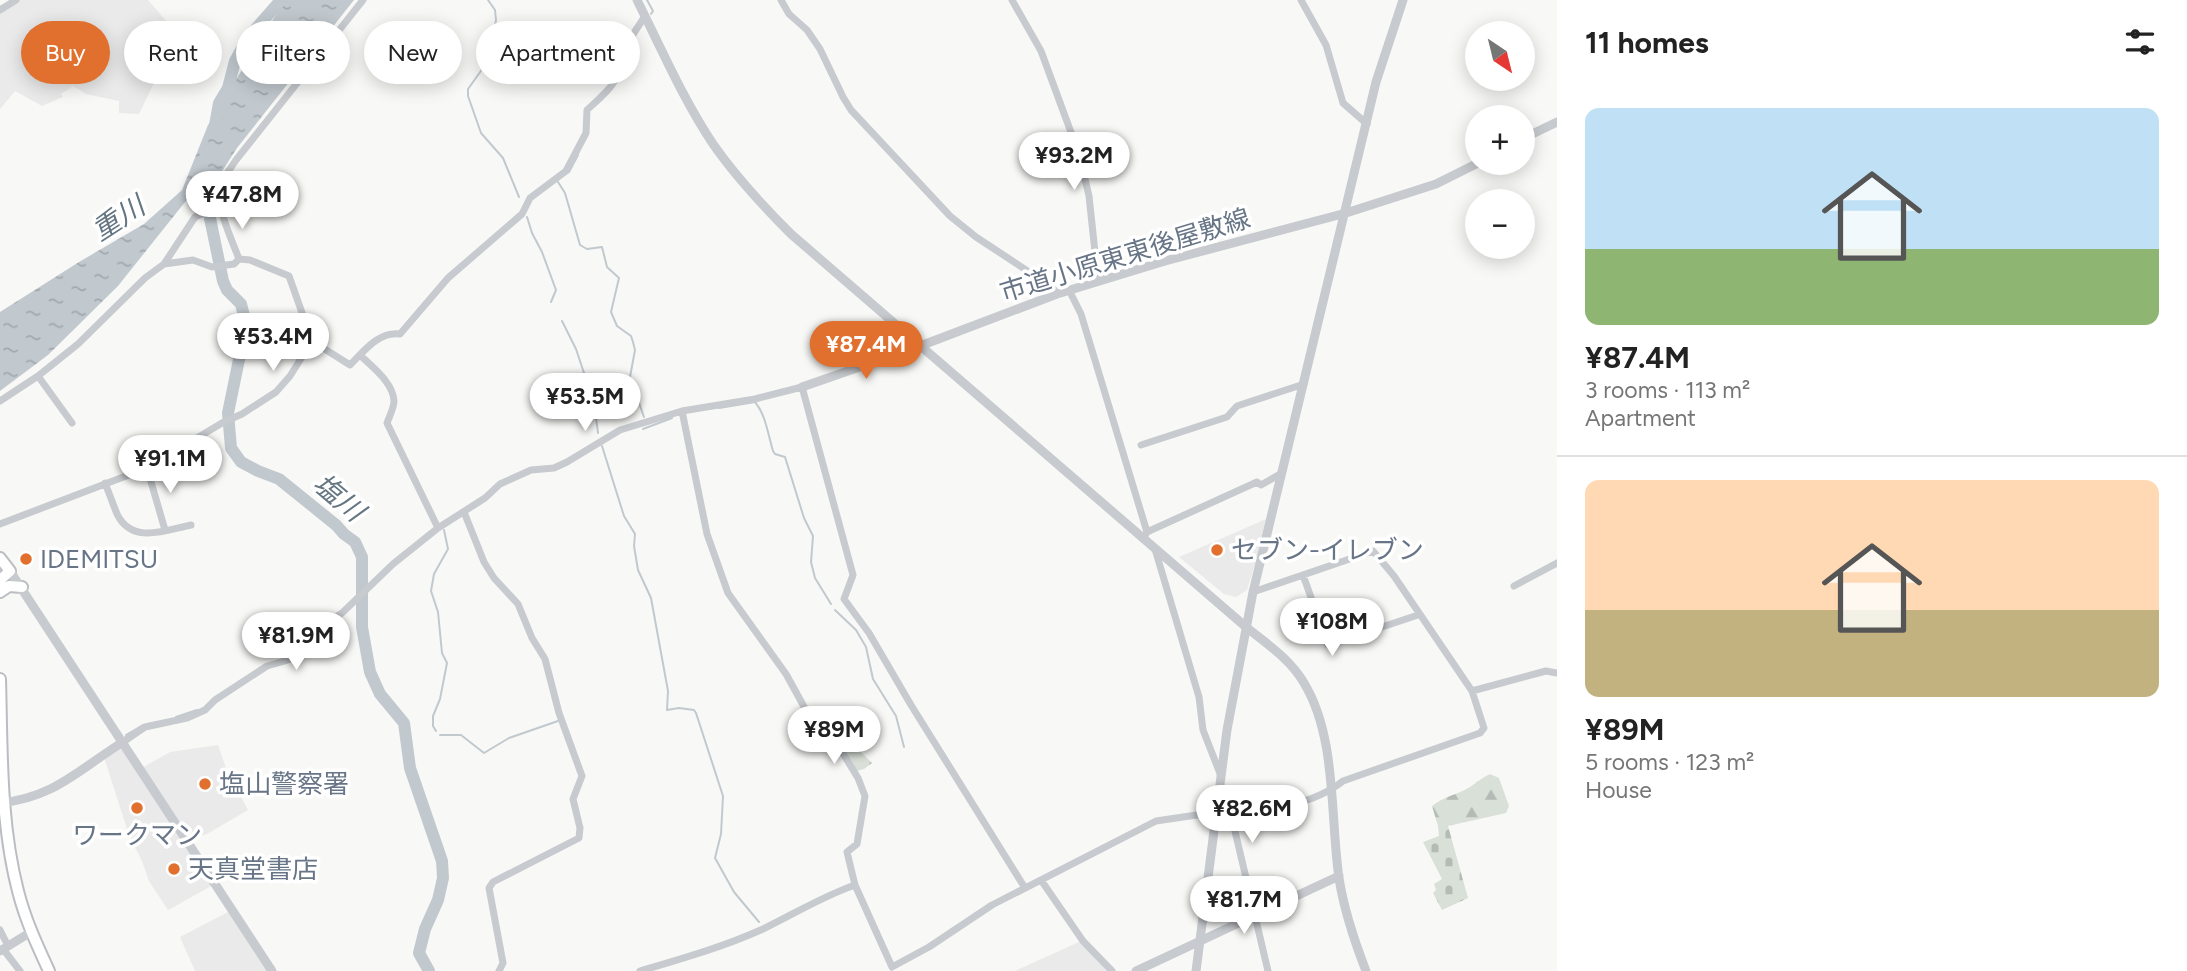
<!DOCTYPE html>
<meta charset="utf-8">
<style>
:root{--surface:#fff;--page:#f2f2f2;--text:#222;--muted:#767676;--line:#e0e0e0;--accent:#e1702e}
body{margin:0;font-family:Figtree,"Noto Sans JP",sans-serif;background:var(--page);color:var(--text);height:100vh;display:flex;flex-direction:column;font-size:26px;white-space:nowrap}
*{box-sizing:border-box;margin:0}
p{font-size:23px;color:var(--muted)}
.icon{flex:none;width:38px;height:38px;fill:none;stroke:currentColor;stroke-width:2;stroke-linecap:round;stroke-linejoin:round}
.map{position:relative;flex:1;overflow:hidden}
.drawer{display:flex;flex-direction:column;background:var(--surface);width:630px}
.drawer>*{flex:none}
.banner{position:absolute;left:21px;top:21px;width:665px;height:63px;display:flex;gap:14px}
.needle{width:46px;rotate:145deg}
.fabs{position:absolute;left:1465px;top:21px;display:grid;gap:14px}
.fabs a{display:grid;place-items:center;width:70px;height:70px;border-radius:50%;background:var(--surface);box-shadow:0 4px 18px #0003;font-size:35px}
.price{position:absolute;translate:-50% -60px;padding:0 16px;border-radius:24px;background:#fff;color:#222;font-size:23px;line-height:46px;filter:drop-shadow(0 2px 4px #0008)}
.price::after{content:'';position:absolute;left:50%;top:42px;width:21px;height:16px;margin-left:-10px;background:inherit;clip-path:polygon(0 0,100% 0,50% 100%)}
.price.on{background:var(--accent);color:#fff}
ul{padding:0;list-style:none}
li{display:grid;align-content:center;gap:14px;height:371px;padding:0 28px}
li+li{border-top:2px solid var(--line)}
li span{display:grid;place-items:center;height:217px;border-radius:14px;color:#555}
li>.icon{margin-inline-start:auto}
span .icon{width:126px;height:126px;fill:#fffc;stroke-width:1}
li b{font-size:30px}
h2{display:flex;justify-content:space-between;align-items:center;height:84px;padding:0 28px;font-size:30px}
.pill{padding:0 24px;border-radius:32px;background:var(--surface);box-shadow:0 4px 18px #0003;font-size:24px;line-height:63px}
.pill.on{background:var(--accent);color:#fff}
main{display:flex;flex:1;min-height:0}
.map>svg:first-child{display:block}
.built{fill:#e9eae9}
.forest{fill:url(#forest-firs)}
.cemetery{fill:url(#cemetery-stones)}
.water{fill:url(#water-ripples)}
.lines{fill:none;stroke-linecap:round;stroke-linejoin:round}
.stream{stroke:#c1c9cf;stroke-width:2}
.river{stroke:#c1c9cf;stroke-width:12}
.primary-casing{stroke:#babdc2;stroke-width:14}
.minor{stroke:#c7cace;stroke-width:7}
.tertiary{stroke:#c7cace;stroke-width:9}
.primary{stroke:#fff;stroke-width:10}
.poi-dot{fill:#e1702e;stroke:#fff;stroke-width:2.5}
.labels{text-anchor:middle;stroke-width:7;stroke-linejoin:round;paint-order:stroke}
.street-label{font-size:26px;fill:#687587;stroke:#fff}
.poi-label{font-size:26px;fill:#687587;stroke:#fff;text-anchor:start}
.water-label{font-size:28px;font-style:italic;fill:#647682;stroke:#fff}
</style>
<main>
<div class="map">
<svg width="1557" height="971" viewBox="0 0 1557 971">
<defs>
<pattern id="forest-firs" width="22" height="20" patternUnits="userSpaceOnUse" patternTransform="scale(1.75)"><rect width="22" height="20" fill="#d9e0d7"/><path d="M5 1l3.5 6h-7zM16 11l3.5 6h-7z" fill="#b4bab4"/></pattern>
<pattern id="cemetery-stones" width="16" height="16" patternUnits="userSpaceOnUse" patternTransform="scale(1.75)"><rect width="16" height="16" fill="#d9e0d7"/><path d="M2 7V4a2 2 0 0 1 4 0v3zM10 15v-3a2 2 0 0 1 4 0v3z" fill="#b4bab4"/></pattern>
<pattern id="water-ripples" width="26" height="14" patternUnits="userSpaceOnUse" patternTransform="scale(1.75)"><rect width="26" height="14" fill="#c1c9cf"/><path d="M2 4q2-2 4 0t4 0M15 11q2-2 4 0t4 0" fill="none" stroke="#a1a8ae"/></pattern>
</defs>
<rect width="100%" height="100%" fill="#f8f9f6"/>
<!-- built -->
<path class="built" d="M 16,0 L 148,0 L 168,23 L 146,63 L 154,83 L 139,114 L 119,113 L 119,101 L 86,94 L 73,86 L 61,94 L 63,97 L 42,106 L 15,91 L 0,109 L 0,10 Z
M 1266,519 L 1257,557 L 1247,590 L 1236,597 L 1224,594 L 1179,557 Z
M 123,742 L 140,769 L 170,752 L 218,745 L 227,771 L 248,810 L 207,834 L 187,841 L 215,884 L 168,910 L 149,881 L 142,861 L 129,835 L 103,754 Z
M 232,910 L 272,971 L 195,971 L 180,937 Z
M 1081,941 L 1107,971 L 1015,971 Z"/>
<!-- forest -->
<path class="forest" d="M 846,732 L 853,744 L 872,763 L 864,769 L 857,771 L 832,737 Z
M 1490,774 L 1499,778 L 1509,806 L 1506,813 L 1448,826 L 1438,826 L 1432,806 C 1444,796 1457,795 1470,787 C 1477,782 1482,778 1490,774 Z"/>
<!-- cemetery -->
<path class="cemetery" d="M 1438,826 L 1448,826 L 1468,898 L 1442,910 L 1433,893 L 1436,890 L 1434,884 L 1442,879 L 1423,842 L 1439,836 Z"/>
<!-- water -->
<path class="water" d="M 285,0 L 354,0 L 237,148 L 212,187 L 214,206 L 200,208 L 200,195 L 193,192 L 118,286 L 48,355 L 0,391 L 0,312 L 79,262 L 144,224 L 182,190 L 208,125 Z"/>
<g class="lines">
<!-- stream -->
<path class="stream" d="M 488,0 L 495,10 L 496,20 L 488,61 L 468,89 L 468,96 L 481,133 L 503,158 L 519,197
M 647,0 L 653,11 L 651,14
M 621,77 L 625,69 L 623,56
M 569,172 L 578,155
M 558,182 L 565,193 L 580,245 L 587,249 L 602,247 L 607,267 L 619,278 L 611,312 L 617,326 L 631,336 L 633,342 L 635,350 L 630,377 L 644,417
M 527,217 L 532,233 L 542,252 L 556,290 L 551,302
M 562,321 L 576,349 L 594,403 L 598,433
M 719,408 L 755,402 C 766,415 768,435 773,451 L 775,454 L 785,457 L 804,518 L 813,536 L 811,562 L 815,578 L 831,604
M 643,429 L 672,418
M 602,446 L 624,516 L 635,534 L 634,546 L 638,570 L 651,598 L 668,691 L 667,710 L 679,708 L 694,710 L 696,713 L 723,796 L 721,834 L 715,858 L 734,892 L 759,922
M 835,610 L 856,630 L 866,647 L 873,679 L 896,716 L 904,747
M 176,717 L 197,710
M 436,731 L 433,726 L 433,716 L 440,699 L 447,663 L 442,653 L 438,612 L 431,591 L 434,574 L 448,549 L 444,530
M 126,735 L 143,725
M 440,735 L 461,735 L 484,753 L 509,738 L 558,721"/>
<!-- river -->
<path class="river" d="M 215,125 L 219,103 L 228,88 L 235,61 L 247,39 L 281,0
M 206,199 L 223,281 L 227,290 L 241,304 L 244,316 L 243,340 L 228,413 L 231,448 L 241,462 L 258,471 L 279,479 L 336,525 L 344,534 L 355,542 L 362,557 L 362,627 L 370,672 L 380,694 L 404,723 L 410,768 L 442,861 L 443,878 L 438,900 L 425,929 L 419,953 L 429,971"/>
<!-- primary casing -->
<g class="primary-casing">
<path id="primary" d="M 0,558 L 10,571 L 1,579 L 0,584
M 0,592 L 9,586 L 22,587
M 0,679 C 2,750 0,822 18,891 C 25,919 37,945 49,971"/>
</g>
<!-- minor -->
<path class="minor" d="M 781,0 L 789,14 L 807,30 L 820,49 L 843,97 L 851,110 L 950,216 L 976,237 L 1052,287 L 1057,294
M 1012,0 L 1041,51 L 1079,154 L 1089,196 L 1098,280
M 1301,0 L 1326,45 L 1343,103 L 1367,124
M 0,10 L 16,0
M 239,259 C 232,240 217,210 220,189 C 221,179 231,168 236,160 L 363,0
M 164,264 L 195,217 L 203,213 L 223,209
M 1069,290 L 1081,314 L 1147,532 L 1143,539
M 360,355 C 372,367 393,382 394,401 C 394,408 389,417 387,423 L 438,528
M 38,376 L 72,423
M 0,401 L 38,376 L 78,344 L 145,278 L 164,264 L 193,260 L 212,267 L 234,264 L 239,259 L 250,260 L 289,276 L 312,341 L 350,365 C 364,351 379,331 400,334 L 448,278 L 522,214 L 530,198 L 566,171 L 586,133 L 587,110 C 602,96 625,79 619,56 L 645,16
M 682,411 L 707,534 L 728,593 L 786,674 L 813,723 L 820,733 L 839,747 L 858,778 L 865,796 L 857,844 L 847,852 L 855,885 L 892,967 L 929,947 L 992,905 L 1156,821 L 1217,812
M 1141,445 L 1227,417 L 1237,406 L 1304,384
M 147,468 L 165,530
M 105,483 C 109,493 113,504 117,514 C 132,545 166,530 191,525
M 464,512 L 484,562 L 494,578 L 518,604 L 532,638 L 545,659 L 559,713 L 582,776 L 573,799 L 580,828 L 579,838 L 493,882 L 489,888 L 503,963 L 499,971
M 0,524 L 147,468 L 222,423 L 242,414 L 276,392 L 290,376 L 312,341
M 1147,532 L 1257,482 L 1261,485 L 1282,473
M 1155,549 L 1199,697 L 1203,730 L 1221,776
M 1303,575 L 1328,645 L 1418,615
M 1514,586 L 1557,563
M 1472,691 L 1546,671 L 1557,673
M 123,742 L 145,727 L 187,718 L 205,710 L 215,700 L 267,666 L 288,660 L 311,642 L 327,623 L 342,613 L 393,564 L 438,528 L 485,498 L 500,484 L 531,470 L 554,468 L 567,462 L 620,430 L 682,411 L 755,399 L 802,387 L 853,575 L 844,599 L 869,633 L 911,705 L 1025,888
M 1217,807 L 1230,810 L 1268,971
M 1230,810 C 1263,816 1317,802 1343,781 L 1480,733 L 1484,728 L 1472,691 L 1394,576 L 1373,551 L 1253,592
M 1041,880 L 1083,941 L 1112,971
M 0,930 L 8,946
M 3,949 L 20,971
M 640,971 C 681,959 723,947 763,929 C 794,914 823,896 855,885"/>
<!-- tertiary -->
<path class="tertiary" d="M 637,0 C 661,48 683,99 713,144 C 736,177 763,206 791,234 L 1246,627 C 1267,644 1290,659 1304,683 C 1337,737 1330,817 1339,878 C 1344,911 1354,940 1366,971
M 1522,139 L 1557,122
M 802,387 L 920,346 L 1057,294 L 1165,261 L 1346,213 L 1436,184 L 1478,163
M 10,571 L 272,971
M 0,803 C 55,797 78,770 123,742
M 0,951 L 31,932
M 1136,971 L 1339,876
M 1196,971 L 1227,730 L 1253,592 L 1376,82 L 1403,0"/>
<!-- primary -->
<use href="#primary" class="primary"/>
</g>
<!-- markers -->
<g class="poi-dot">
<circle cx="1217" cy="550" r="7"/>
<circle cx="26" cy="559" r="7"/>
<circle cx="205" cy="784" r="7"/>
<circle cx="137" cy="808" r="7"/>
<circle cx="174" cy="869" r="7"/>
</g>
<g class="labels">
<!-- street labels -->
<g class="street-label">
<text transform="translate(1125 255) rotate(-17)" y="9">市道小原東東後屋敷線</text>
</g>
<!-- poi labels -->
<g class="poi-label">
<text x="1231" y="559">セブン-イレブン</text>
<text x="40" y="568">IDEMITSU</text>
<text x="219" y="793">塩山警察署</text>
<text x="137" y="844" text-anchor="middle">ワークマン</text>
<text x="188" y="878">天真堂書店</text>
</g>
<!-- water labels -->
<g class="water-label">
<text transform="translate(118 218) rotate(-33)" y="10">重川</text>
<text transform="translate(339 497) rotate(40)" y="10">塩川</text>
</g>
</g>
</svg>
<div class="fabs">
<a><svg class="needle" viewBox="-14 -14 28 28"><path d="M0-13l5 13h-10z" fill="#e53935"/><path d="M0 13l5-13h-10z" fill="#767676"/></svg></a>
<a>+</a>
<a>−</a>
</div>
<b class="price" style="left:1074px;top:192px">¥93.2M</b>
<b class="price" style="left:242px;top:231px">¥47.8M</b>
<b class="price" style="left:273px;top:373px">¥53.4M</b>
<b class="price on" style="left:866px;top:381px">¥87.4M</b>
<b class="price" style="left:585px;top:433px">¥53.5M</b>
<b class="price" style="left:170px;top:495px">¥91.1M</b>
<b class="price" style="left:1332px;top:658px">¥108M</b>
<b class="price" style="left:296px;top:672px">¥81.9M</b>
<b class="price" style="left:834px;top:766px">¥89M</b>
<b class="price" style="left:1252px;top:845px">¥82.6M</b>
<b class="price" style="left:1244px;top:936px">¥81.7M</b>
<div class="banner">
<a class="pill on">Buy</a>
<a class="pill">Rent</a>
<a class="pill">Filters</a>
<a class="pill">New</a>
<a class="pill">Apartment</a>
</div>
</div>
<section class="drawer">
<h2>11 homes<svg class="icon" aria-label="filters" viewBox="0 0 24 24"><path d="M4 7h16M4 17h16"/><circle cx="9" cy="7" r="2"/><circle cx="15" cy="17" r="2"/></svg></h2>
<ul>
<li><span style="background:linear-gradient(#bfe0f5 65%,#8fb573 0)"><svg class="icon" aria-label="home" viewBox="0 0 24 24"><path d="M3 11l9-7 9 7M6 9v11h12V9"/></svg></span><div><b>¥87.4M</b><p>3 rooms · 113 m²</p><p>Apartment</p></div></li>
<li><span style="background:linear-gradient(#ffd9b3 60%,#c2b280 0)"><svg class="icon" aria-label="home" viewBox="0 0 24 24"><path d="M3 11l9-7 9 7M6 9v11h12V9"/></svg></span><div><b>¥89M</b><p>5 rooms · 123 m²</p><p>House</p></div></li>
</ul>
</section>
</main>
